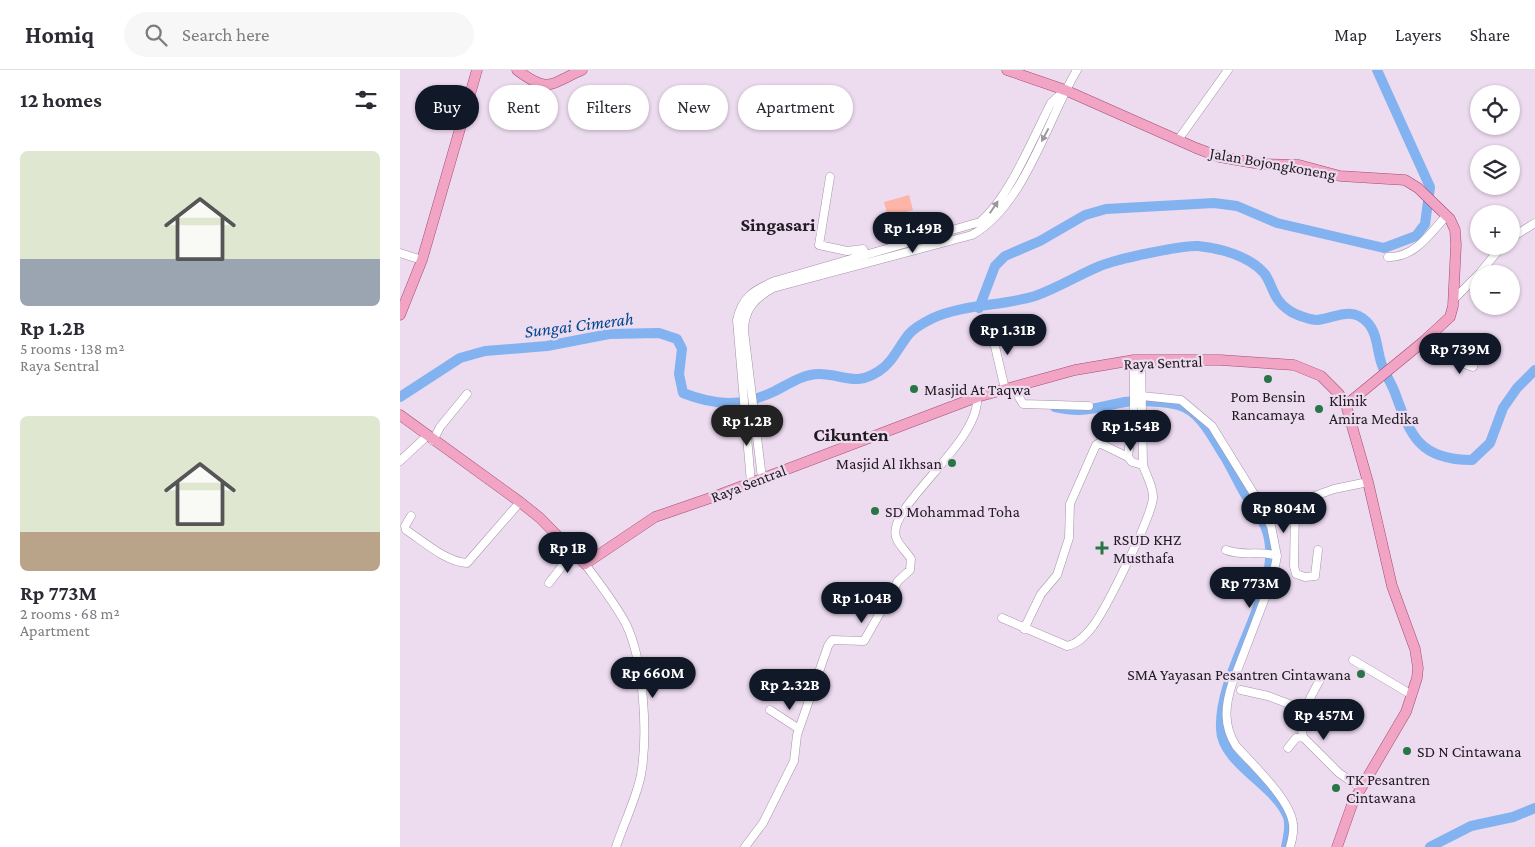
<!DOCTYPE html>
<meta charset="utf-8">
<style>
:root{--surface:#fff;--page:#f7f7f7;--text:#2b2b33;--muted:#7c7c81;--line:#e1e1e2;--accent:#111827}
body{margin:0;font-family:"Crimson Pro",serif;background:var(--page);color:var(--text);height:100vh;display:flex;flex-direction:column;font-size:19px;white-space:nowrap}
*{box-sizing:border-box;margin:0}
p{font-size:16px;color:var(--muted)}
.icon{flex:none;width:28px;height:28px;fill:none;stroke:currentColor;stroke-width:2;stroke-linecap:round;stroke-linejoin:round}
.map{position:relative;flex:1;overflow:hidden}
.panel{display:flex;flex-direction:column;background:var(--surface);width:400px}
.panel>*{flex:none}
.banner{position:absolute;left:15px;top:15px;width:475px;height:45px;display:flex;gap:10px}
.buttons{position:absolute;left:1070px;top:15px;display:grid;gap:10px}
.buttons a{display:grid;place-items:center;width:50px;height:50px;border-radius:50%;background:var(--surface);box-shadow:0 1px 4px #0004;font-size:25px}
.price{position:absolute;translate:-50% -42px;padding:0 11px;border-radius:18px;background:var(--accent);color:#fff;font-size:16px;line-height:32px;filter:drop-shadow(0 1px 2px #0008)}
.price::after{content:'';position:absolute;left:50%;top:30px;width:15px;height:11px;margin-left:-8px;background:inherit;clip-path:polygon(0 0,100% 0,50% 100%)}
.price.current{background:#222;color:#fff}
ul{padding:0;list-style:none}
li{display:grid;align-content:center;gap:10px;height:265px;padding:0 20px}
li span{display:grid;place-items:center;height:155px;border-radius:8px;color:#555}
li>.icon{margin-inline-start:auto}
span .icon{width:90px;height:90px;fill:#fffc;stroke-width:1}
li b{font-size:21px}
h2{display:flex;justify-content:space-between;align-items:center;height:60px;padding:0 20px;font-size:21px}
.pill{padding:0 18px;border-radius:22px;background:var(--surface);box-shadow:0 1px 4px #0004;font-size:18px;line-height:45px}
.pill.current{background:var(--accent);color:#fff}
header{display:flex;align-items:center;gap:30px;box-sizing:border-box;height:70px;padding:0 25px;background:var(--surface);border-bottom:1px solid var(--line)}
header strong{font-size:24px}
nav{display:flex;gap:28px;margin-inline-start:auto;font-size:18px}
.search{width:350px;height:45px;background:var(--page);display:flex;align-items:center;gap:12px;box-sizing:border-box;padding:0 18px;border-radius:28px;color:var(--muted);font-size:19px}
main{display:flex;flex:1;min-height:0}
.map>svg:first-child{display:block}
.green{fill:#feb4a7}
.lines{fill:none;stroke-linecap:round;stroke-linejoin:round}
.river{stroke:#82b2f0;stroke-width:10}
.minor-casing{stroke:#a594a7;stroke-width:9}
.major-casing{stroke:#a24d71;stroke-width:11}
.minor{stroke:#fff;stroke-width:8}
.major{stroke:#f1a4c4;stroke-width:10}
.oneway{fill:#9b989b}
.poi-dot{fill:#287645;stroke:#eddbef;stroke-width:2}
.labels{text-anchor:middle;stroke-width:4.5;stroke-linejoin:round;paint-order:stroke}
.street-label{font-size:16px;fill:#201a21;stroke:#eddbef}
.poi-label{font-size:16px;fill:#201a21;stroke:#eddbef;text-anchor:start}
.water-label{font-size:18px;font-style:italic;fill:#00478e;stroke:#eddbef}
.quarter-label{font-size:19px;font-weight:bold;fill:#201a21;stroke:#eddbef}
</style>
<header>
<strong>Homiq</strong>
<div class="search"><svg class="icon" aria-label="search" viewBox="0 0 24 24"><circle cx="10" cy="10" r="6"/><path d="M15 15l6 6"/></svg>Search here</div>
<nav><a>Map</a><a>Layers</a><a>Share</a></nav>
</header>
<main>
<section class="panel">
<h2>12 homes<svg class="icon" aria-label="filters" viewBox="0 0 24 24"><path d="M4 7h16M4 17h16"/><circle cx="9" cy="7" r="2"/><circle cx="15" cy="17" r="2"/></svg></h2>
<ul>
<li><span style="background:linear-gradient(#dfe7d0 70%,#9aa5b1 0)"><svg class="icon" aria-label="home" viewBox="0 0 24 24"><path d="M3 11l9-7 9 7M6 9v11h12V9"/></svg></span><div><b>Rp 1.2B</b><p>5 rooms · 138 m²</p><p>Raya Sentral</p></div></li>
<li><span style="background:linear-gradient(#dfe7d0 75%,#b9a48a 0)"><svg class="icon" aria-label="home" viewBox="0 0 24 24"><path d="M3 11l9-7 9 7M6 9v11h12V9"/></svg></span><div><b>Rp 773M</b><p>2 rooms · 68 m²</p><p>Apartment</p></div></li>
</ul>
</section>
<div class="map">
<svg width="1135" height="777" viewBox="0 0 1135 777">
<rect width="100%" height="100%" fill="#eddbef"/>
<!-- green -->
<path class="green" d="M 509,125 L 513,140 L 488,147 L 484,132 Z"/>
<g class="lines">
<!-- river -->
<path class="river" d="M 579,238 L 595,196 L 605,186 L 640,171 L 685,145 L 706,139 L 814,133 L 837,136 L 877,153 L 984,178 L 1016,166 L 1025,154 L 1030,117 L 977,0
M 0,327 L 60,288 L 85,281 L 147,276 L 209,264 L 259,263 L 277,269 L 282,279 L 279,304 L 283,323 C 316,336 342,337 375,321 C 389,314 403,304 419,304 C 443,304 455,317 479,301 C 493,292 499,276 509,264 C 514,258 525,252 533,248 C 563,234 603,236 635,226 C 658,218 678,205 700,196 C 716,189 783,175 798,176 C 820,178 849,186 864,203 C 873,214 872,230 890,241 C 896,245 911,250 917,250 C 933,249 951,235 967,252 C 977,262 977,279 981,292 C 984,303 991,312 995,323 C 1011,367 1020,390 1072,390 L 1090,373 L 1103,338 L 1117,318 L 1135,300
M 655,337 C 686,344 696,337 725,332 C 737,330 766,332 778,335 C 801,341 813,369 825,387 C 832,399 838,412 845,424 C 851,434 860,444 865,456 C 890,512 818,595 821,659 C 822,694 876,715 888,747 C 891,756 888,767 886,777
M 1030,777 L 1071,756 L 1113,747 L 1135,738"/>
<!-- minor casing -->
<g class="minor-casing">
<path id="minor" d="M 778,70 L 828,0
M 430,107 L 419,175 L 447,181 L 463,179 L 466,185
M 1111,168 L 1135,153
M 0,183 L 22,190
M 988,187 C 1014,188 1030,164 1046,146
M 1079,204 L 1102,176
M 1054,229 L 1079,204
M 602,251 L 594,272 L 605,319
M 1024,271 L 1045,287 L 1073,297 L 1079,277
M 741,290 L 743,395
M 613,317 L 623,334 L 689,336
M 742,326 L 781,330 L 812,356 L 854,424 L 871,456 L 877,486 L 873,507 L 832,614 C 825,636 823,655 836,676 C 853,695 890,729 893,754 C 894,761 892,770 890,777
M 33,371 L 40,357 L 67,324
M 0,391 L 27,366
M 362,408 L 344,261 C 344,239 355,228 373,218 L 572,165 C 625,135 647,50 677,0
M 351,413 L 337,250 C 342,227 354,220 375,211 L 580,152 C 609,128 633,68 651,33 L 663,22
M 11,446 L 5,456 L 6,460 C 23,471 46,492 67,493 L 120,432
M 826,480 C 843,487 861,480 877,486
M 918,480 L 915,506 L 905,507 L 896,504 L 894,496 L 895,439 L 898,432 L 934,419 L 968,412
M 185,494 C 199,513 215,533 226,554 C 244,591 248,664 241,705 C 236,729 224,753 216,777
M 149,513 L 173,482
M 602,548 L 667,576 C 678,574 686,565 693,556 C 707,537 751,448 753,428 C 754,418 746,405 743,395 L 732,392 L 728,387 L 734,335 L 734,290
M 624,559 L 641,524 L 657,505 L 669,468 L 670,434 L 696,375 L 699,373 L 728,387
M 953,590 L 1012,625
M 841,620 L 868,626 L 905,640
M 370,640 L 399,659
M 903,667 C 899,647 910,627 920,610
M 888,678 L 896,668 L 903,667 L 939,703 L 961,718
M 345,777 L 363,753 L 394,691 L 397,665 L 428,576 L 432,570 L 464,571 L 498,511 L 510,500 L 511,489 C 507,482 498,475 496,467 C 486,437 581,372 577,327"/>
</g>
<!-- major casing -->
<g class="major-casing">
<path id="major" d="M 117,0 C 149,24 150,14 182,0
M 607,0 L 665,20 L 796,78 L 820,87 L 860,94 L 899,95 L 940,106 L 1005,110 L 1018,118 L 1050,149 L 1055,160 L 1056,175 L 1053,236 L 1050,247 L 1024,271 L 946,335
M 0,245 L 22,190 L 77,0
M 0,345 L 120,432 L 140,448 L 185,494 L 255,447 L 316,426 L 577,327 L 675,300 L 734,290 L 820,290 L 894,295 L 921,306 L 939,324 L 946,335 L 968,412 L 992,516 L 1015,579 L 1018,598 L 1017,608 L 1006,642 L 953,732 L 937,777"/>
</g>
<!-- minor -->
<use href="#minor" class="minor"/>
<!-- major -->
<use href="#major" class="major"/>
</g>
<!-- one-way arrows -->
<defs><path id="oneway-solid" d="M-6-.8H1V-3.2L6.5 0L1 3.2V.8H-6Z" transform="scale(1.25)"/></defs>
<g class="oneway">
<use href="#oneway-solid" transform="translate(645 65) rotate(118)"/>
<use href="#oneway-solid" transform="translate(594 137) rotate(-56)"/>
</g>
<!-- markers -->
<g class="poi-dot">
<circle cx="868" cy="309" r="5"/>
<circle cx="514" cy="319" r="5"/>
<circle cx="919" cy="339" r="5"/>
<circle cx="552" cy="393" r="5"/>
<circle cx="475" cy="441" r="5"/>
<path d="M699.5 470.5h5v5h5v5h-5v5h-5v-5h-5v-5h5z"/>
<circle cx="961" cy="604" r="5"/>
<circle cx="1007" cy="681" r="5"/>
<circle cx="936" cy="718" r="5"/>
</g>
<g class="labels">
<!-- street labels -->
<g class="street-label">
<text transform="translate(873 93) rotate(10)" y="6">Jalan Bojongkoneng</text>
<text transform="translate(763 292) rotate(-2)" y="6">Raya Sentral</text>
<text transform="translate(348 413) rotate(-21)" y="6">Raya Sentral</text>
</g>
<!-- poi labels -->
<g class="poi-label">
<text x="524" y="325">Masjid At Taqwa</text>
<text x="868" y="332" text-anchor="middle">Pom Bensin<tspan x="868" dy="18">Rancamaya</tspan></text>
<text x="929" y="336">Klinik<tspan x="929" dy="18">Amira Medika</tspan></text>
<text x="542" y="399" text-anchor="end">Masjid Al Ikhsan</text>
<text x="485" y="447">SD Mohammad Toha</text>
<text x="713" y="475">RSUD KHZ<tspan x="713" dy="18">Musthafa</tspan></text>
<text x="951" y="610" text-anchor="end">SMA Yayasan Pesantren Cintawana</text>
<text x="1017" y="687">SD N Cintawana</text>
<text x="946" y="715">TK Pesantren<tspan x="946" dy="18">Cintawana</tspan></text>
</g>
<!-- water labels -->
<g class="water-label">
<text transform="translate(179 255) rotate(-7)" y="6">Sungai Cimerah</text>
</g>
<!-- quarter labels -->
<g class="quarter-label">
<text x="378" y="161">Singasari</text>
<text x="451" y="371">Cikunten</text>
</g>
</g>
</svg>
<div class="buttons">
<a><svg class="icon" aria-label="locate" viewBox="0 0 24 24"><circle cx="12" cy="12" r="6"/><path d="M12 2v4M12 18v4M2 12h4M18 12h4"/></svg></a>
<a><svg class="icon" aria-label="layers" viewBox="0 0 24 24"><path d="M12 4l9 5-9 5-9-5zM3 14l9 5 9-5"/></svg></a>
<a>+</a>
<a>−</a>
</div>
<b class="price" style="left:513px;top:184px">Rp 1.49B</b>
<b class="price" style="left:608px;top:286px">Rp 1.31B</b>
<b class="price" style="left:1060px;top:305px">Rp 739M</b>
<b class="price current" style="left:347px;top:377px">Rp 1.2B</b>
<b class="price" style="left:731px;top:382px">Rp 1.54B</b>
<b class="price" style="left:884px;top:464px">Rp 804M</b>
<b class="price" style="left:168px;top:504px">Rp 1B</b>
<b class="price" style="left:850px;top:539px">Rp 773M</b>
<b class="price" style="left:462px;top:554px">Rp 1.04B</b>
<b class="price" style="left:253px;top:629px">Rp 660M</b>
<b class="price" style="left:390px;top:641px">Rp 2.32B</b>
<b class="price" style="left:924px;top:671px">Rp 457M</b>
<div class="banner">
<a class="pill current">Buy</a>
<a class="pill">Rent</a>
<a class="pill">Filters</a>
<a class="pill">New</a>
<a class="pill">Apartment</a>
</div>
</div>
</main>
